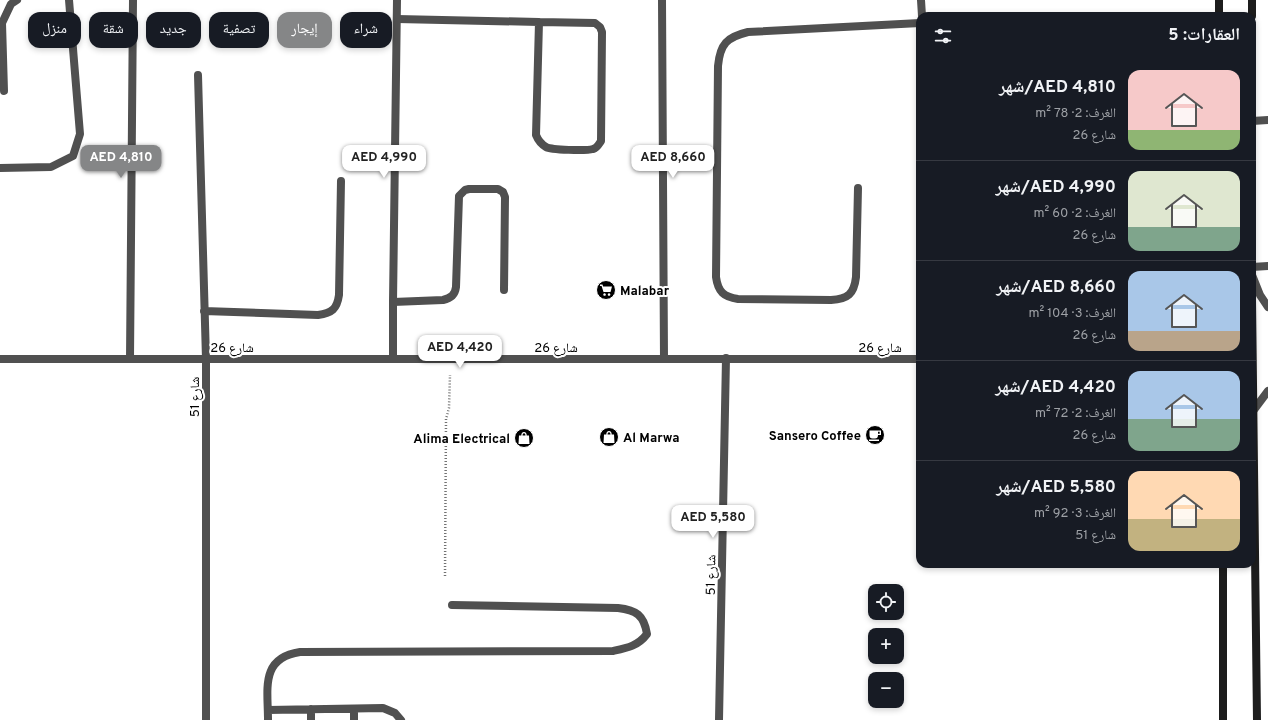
<!DOCTYPE html>
<html lang="ar">
<meta charset="utf-8">
<style>
:root{--surface:#171b24;--page:#242831;--text:#f1f3f6;--muted:#9ea1a6;--line:#363941;--accent:#858687}
body{margin:0;font-family:Overpass,"Noto Naskh Arabic",sans-serif;background:var(--page);color:var(--text);direction:rtl;height:100vh;display:flex;flex-direction:column;font-size:15px;white-space:nowrap}
*{box-sizing:border-box;margin:0}
p{font-size:13px;color:var(--muted)}
.icon{flex:none;width:22px;height:22px;fill:none;stroke:currentColor;stroke-width:2;stroke-linecap:round;stroke-linejoin:round}
.map{position:relative;flex:1;overflow:hidden;direction:ltr}
.sheet{position:absolute;left:916px;top:12px;width:340px;height:556px;display:flex;flex-direction:column;background:var(--surface);border-radius:12px;box-shadow:0 2px 6px #0003;direction:rtl}
.sheet>*{flex:none}
.top-card{position:absolute;left:12px;top:12px;width:380px;height:36px;direction:rtl;display:flex;gap:8px}
.fabs{position:absolute;left:868px;top:584px;display:grid;gap:8px}
.fabs a{display:grid;place-items:center;width:36px;height:36px;border-radius:8px;background:var(--surface);box-shadow:0 2px 6px #0003;font-size:20px}
.price{position:absolute;translate:-50% -34px;padding:0 9px;border-radius:8px;background:#fff;color:#222;font-size:13px;line-height:26px;filter:drop-shadow(0 1px 2px #0008)}
.price::after{content:'';position:absolute;left:50%;top:24px;width:12px;height:9px;margin-left:-6px;background:inherit;clip-path:polygon(0 0,100% 0,50% 100%)}
.price.current{background:var(--accent);color:#fff}
ul{padding:0;list-style:none}
li{display:flex;align-items:center;gap:12px;height:100px;padding:0 16px}
li+li{border-top:1px solid var(--line)}
li span{display:grid;place-items:center;flex:none;width:112px;height:80px;border-radius:12px;color:#555}
li>.icon{margin-inline-start:auto}
span .icon{width:48px;height:48px;fill:#fffc;stroke-width:1}
li b{font-size:17px}
h2{display:flex;justify-content:space-between;align-items:center;height:48px;padding:0 16px;font-size:17px}
.pill{padding:0 14px;border-radius:12px;background:var(--surface);box-shadow:0 2px 6px #0003;font-size:14px;line-height:36px}
.pill.current{background:var(--accent);color:#fff}
.map>svg:first-child{display:block}
.lines{fill:none;stroke-linecap:round;stroke-linejoin:round}
.path{stroke:#727272;stroke-width:2.5;stroke-dasharray:1 2;stroke-linecap:butt}
.lane{stroke:#505050;stroke-width:8}
.street{stroke:#505050;stroke-width:8}
.secondary{stroke:#1d1d1d;stroke-width:8}
.labels{text-anchor:middle;stroke-width:4;stroke-linejoin:round;paint-order:stroke}
.poi-label{font-size:13px;font-weight:bold;fill:#000;stroke:#fff;text-anchor:start}
.street-label{font-size:13px;fill:#000;stroke:#fff}
</style>
<div class="map">
<svg width="1268" height="720" viewBox="0 0 1268 720">
<rect width="100%" height="100%" fill="#fff"/>
<g class="lines">
<!-- path -->
<path class="path" d="M 445,576 L 446,419 L 449,408 L 450,375"/>
<!-- lane -->
<path class="lane" d="M 397,19 L 539,22
M 539,22 L 595,23 L 600,27 L 602,32 L 601,141 C 599,144 597,148 593,149 C 586,151 551,150 546,147 C 541,144 538,140 536,135 Z
M 198,75 L 206,359 L 206,720
M 4,91 L 2,23 L 11,4 L 17,0
M 1252,121 L 1268,120
M 0,168 L 51,167 L 73,156 L 80,134 L 69,0
M 858,188 L 856,277 C 854,294 848,299 831,300 L 738,299 C 724,297 718,292 716,277 L 718,66 C 720,44 727,37 748,32 L 920,23
M 1252,267 L 1268,266
M 393,302 L 443,300 C 451,298 455,295 456,287 L 459,196 L 465,190 L 469,189 L 498,189 L 503,192 L 505,197 L 504,290
M 204,311 L 318,315 C 332,313 337,309 339,295 L 341,181
M 311,709 L 311,720
M 354,709 L 354,720
M 268,710 L 383,708 L 395,713 L 401,720
M 268,720 C 268,689 260,658 300,652 L 613,651 C 627,648 638,646 647,634 C 644,615 636,610 618,608 L 452,605"/>
<!-- street -->
<path class="street" d="M 662,0 L 664,359
M 921,0 L 922,16
M 1252,275 L 1260,295 L 1268,307
M 0,359 L 920,359
M 130,359 L 133,0
M 393,359 L 393,302 L 397,0
M 920,359 L 920,304
M 1253,411 L 1268,391
M 719,720 L 726,358"/>
<!-- secondary -->
<path class="secondary" d="M 1219,0 L 1219,16
M 1252,0 L 1252,16
M 1252,101 L 1252,125
M 1252,300 L 1257,720
M 1223,720 L 1223,564"/>
</g>
<!-- icons -->
<defs>
<g id="supermarket-disc" transform="scale(1)"><circle r="9.5" fill="#000" stroke="#fff"/><path d="M-6-5.5h2.5l.6 2H6L4.5 2H-2.5L-4.4-4H-6ZM-1.5 3.2a1.3 1.3 0 1 0 .1 0ZM3 3.2a1.3 1.3 0 1 0 .1 0Z" fill="#fff"/></g>
<g id="cafe-disc" transform="scale(1)"><circle r="9.5" fill="#000" stroke="#fff"/><path d="M-5.5-4.5H6V0H3Q3 3.5 0 3.5H-2.5Q-5.5 3.5-5.5 0ZM3-3.2v2h1.7v-2ZM-6 4.5H4V6H-6Z" fill="#fff"/></g>
<g id="shop-disc" transform="scale(1)"><circle r="9.5" fill="#000" stroke="#fff"/><path d="M-5-2.5h2.3a2.7 3.5 0 0 1 5.4 0H5L5.5 6h-11ZM-1.5-2.5h3a1.5 2.3 0 0 0-3 0Z" fill="#fff"/></g>
</defs>
<g fill-rule="evenodd">
<use href="#supermarket-disc" x="606" y="290"/>
<use href="#cafe-disc" x="875" y="435"/>
<use href="#shop-disc" x="609" y="437"/>
<use href="#shop-disc" x="524" y="438"/>
</g>
<g class="labels">
<!-- poi labels -->
<g class="poi-label">
<text x="620" y="295">Malabar</text>
<text x="861" y="440" text-anchor="end">Sansero Coffee</text>
<text x="623" y="442">Al Marwa</text>
<text x="510" y="443" text-anchor="end">Alima Electrical</text>
</g>
<!-- street labels -->
<g class="street-label">
<text x="232" y="352">شارع 26</text>
<text x="556" y="352">شارع 26</text>
<text x="880" y="352">شارع 26</text>
<text transform="translate(194 397) rotate(-90)" y="5">شارع 51</text>
<text transform="translate(710 575) rotate(-89)" y="5">شارع 51</text>
</g>
</g>
</svg>
<div class="fabs">
<a><svg class="icon" aria-label="locate" viewBox="0 0 24 24"><circle cx="12" cy="12" r="6"/><path d="M12 2v4M12 18v4M2 12h4M18 12h4"/></svg></a>
<a>+</a>
<a>−</a>
</div>
<b class="price current" style="left:121px;top:179px">AED 4,810</b>
<b class="price" style="left:384px;top:179px">AED 4,990</b>
<b class="price" style="left:673px;top:179px">AED 8,660</b>
<b class="price" style="left:460px;top:369px">AED 4,420</b>
<b class="price" style="left:713px;top:539px">AED 5,580</b>
<div class="top-card">
<a class="pill">شراء</a>
<a class="pill current">إيجار</a>
<a class="pill">تصفية</a>
<a class="pill">جديد</a>
<a class="pill">شقة</a>
<a class="pill">منزل</a>
</div>
<section class="sheet">
<h2>العقارات: 5<svg class="icon" aria-label="filters" viewBox="0 0 24 24"><path d="M4 7h16M4 17h16"/><circle cx="9" cy="7" r="2"/><circle cx="15" cy="17" r="2"/></svg></h2>
<ul>
<li><span style="background:linear-gradient(#f6c9c9 75%,#8fb573 0)"><svg class="icon" aria-label="home" viewBox="0 0 24 24"><path d="M3 11l9-7 9 7M6 9v11h12V9"/></svg></span><div><b>AED 4,810/شهر</b><p>الغرف: 2 · 78 m²</p><p>شارع 26</p></div></li>
<li><span style="background:linear-gradient(#dfe7d0 70%,#7fa58c 0)"><svg class="icon" aria-label="home" viewBox="0 0 24 24"><path d="M3 11l9-7 9 7M6 9v11h12V9"/></svg></span><div><b>AED 4,990/شهر</b><p>الغرف: 2 · 60 m²</p><p>شارع 26</p></div></li>
<li><span style="background:linear-gradient(#a9c7e8 75%,#b9a48a 0)"><svg class="icon" aria-label="home" viewBox="0 0 24 24"><path d="M3 11l9-7 9 7M6 9v11h12V9"/></svg></span><div><b>AED 8,660/شهر</b><p>الغرف: 3 · 104 m²</p><p>شارع 26</p></div></li>
<li><span style="background:linear-gradient(#a9c7e8 60%,#7fa58c 0)"><svg class="icon" aria-label="home" viewBox="0 0 24 24"><path d="M3 11l9-7 9 7M6 9v11h12V9"/></svg></span><div><b>AED 4,420/شهر</b><p>الغرف: 2 · 72 m²</p><p>شارع 26</p></div></li>
<li><span style="background:linear-gradient(#ffd9b3 60%,#c2b280 0)"><svg class="icon" aria-label="home" viewBox="0 0 24 24"><path d="M3 11l9-7 9 7M6 9v11h12V9"/></svg></span><div><b>AED 5,580/شهر</b><p>الغرف: 3 · 92 m²</p><p>شارع 51</p></div></li>
</ul>
</section>
</div>
